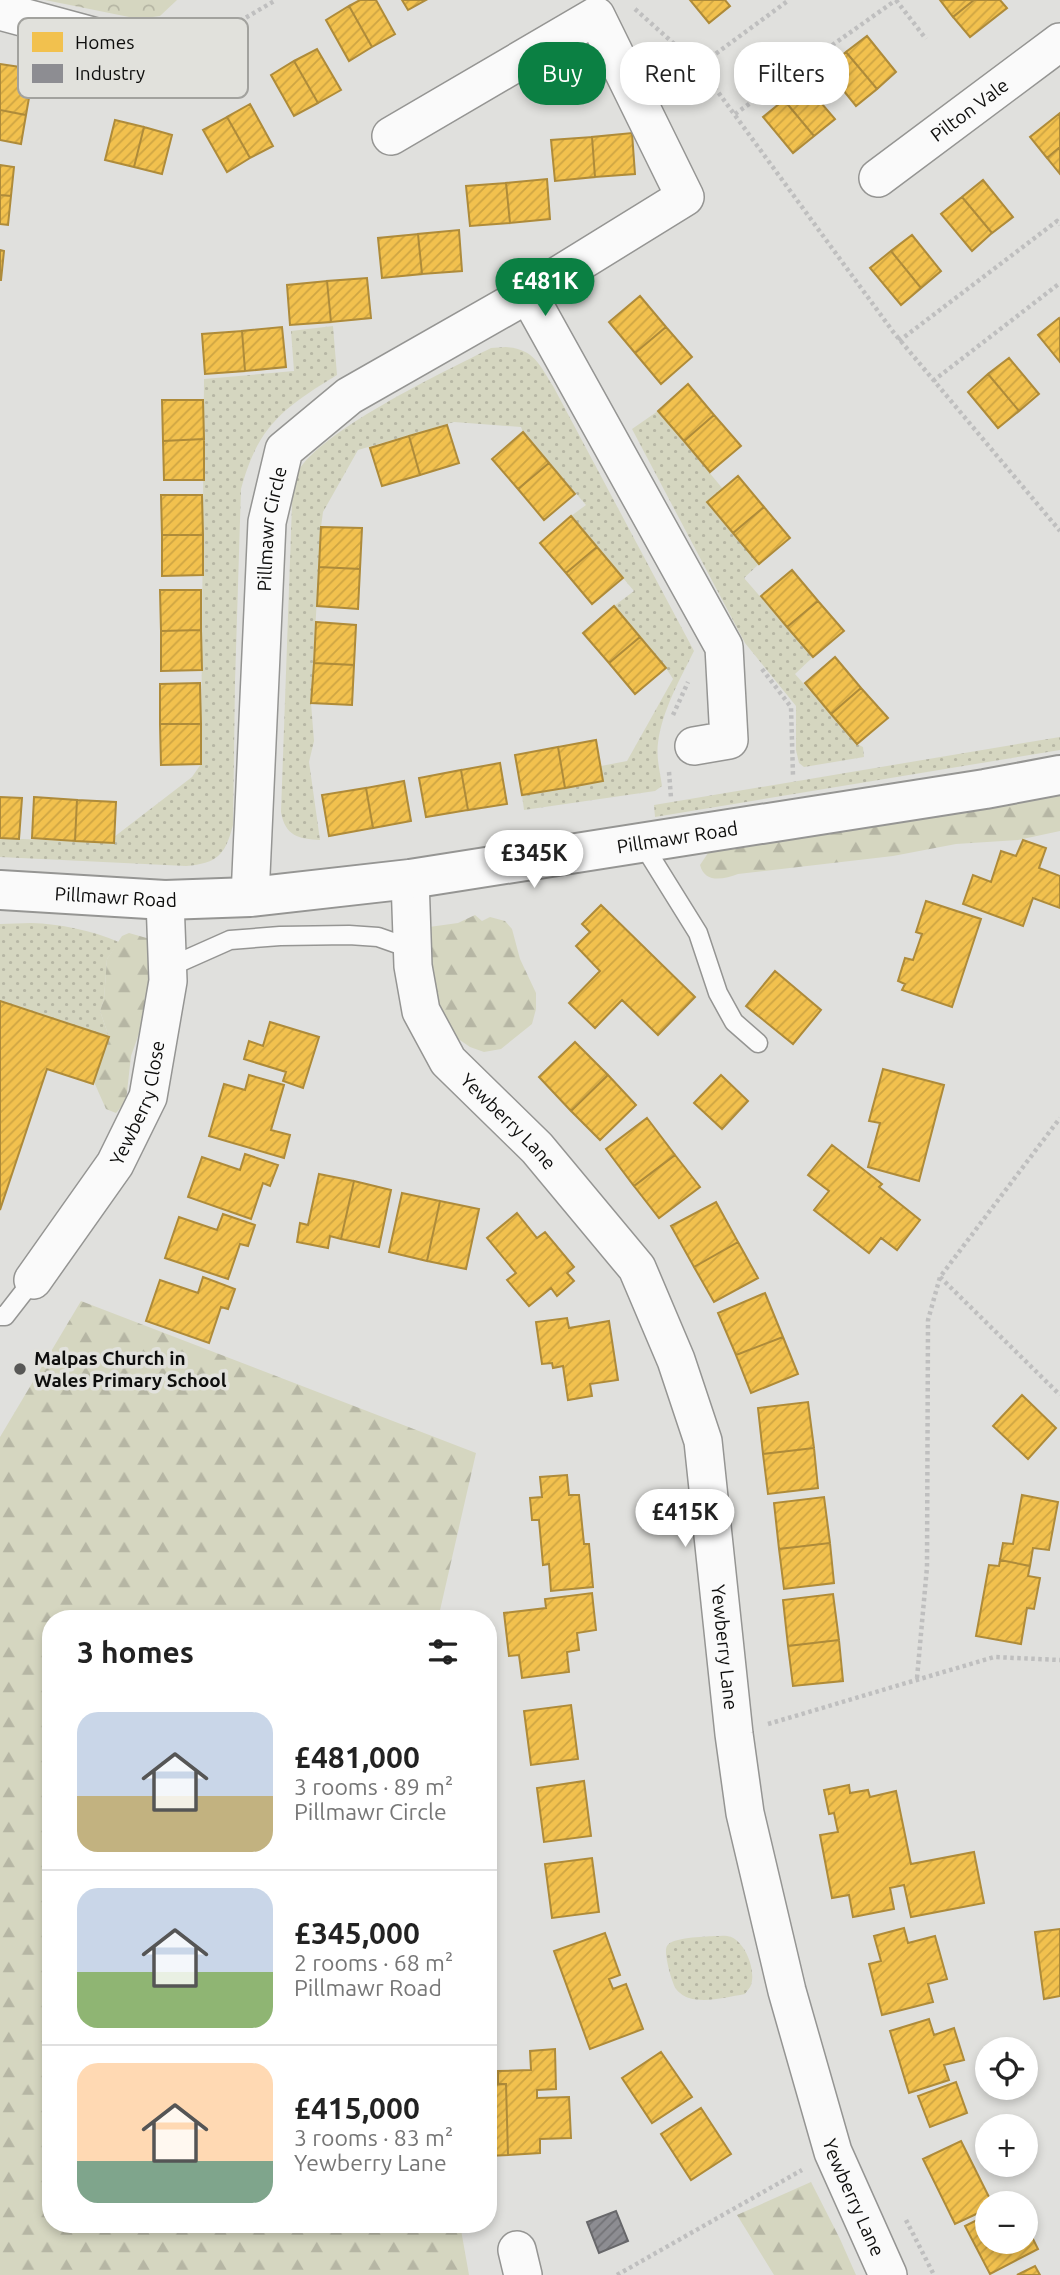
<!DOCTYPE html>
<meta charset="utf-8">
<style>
:root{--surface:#fff;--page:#f2f2f2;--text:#222;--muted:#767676;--line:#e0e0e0;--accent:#0b8043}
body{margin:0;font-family:Ubuntu,sans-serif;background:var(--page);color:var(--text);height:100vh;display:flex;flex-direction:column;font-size:26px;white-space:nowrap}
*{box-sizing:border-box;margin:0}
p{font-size:23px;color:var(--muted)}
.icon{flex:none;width:38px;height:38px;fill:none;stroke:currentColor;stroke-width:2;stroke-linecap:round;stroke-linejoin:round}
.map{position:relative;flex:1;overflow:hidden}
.sheet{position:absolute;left:42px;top:1610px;width:455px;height:623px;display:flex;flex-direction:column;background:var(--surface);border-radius:28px;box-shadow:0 4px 10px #0003}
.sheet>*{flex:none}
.guide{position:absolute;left:518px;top:42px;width:436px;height:63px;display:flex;gap:14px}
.tools{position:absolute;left:975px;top:2037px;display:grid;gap:14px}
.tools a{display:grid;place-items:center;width:63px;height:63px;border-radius:50%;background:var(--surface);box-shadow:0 4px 10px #0003;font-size:35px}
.price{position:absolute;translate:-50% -60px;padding:0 16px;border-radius:24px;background:#fff;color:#222;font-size:23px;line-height:46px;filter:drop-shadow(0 2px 4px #0008)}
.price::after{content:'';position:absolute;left:50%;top:42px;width:21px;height:16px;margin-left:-10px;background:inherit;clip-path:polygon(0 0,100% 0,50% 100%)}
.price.selected{background:var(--accent);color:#fff}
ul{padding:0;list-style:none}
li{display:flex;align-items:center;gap:21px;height:175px;padding:0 35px}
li+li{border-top:2px solid var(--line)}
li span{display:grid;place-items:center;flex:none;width:196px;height:140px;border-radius:21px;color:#555}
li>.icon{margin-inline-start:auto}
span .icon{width:84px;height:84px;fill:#fffc;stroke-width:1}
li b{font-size:30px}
h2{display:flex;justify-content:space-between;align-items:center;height:84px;padding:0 35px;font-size:30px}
.chip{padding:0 24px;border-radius:28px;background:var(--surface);box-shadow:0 4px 10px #0003;font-size:24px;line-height:63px}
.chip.selected{background:var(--accent);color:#fff}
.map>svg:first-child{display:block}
.grass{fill:url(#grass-dots)}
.forest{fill:url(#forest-firs)}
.park{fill:url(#park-crowns)}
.homes{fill:url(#homes-hatch);stroke:#ae8b3a;stroke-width:2}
.industry{fill:url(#industry-hatch);stroke:#67676a;stroke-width:2}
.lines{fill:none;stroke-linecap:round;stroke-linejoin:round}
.service-casing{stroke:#959593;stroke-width:21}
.minor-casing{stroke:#959593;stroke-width:40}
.tertiary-casing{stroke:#959593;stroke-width:42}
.path{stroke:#bfbfbf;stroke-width:4.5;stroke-dasharray:3.5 3.5;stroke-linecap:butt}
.service{stroke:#fafafa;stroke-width:18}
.minor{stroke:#fafafa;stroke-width:37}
.tertiary{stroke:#fafafa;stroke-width:38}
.poi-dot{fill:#585856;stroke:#e1e1dc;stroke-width:2.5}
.labels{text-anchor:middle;stroke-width:7;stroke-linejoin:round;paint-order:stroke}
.street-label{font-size:19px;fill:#0e0e0d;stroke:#e1e1dc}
.poi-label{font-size:19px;font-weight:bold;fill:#0e0e0d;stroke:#e1e1dc;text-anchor:start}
.key{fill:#e1e1dc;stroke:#a2a29e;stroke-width:2}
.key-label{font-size:19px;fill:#0e0e0d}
</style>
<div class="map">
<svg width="1060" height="2275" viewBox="0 0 1060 2275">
<defs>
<pattern id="grass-dots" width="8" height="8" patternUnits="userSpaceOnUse" patternTransform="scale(1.75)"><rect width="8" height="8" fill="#d5d6c0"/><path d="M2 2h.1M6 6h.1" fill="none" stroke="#b6b6a4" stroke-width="1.8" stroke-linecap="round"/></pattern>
<pattern id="forest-firs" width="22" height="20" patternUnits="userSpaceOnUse" patternTransform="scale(1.75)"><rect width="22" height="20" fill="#d5d6c0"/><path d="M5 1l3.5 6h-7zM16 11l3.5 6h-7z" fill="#b6b6a4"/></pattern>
<pattern id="park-crowns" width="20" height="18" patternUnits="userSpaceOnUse" patternTransform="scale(1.75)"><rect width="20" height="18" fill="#d5d6c0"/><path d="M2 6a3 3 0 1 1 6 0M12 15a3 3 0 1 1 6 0" fill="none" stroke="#b6b6a4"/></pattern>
<pattern id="homes-hatch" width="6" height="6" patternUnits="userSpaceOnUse" patternTransform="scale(1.75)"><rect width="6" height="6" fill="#f2c14e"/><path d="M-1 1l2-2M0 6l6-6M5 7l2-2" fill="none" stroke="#cea543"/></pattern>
<pattern id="industry-hatch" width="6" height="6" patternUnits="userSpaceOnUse" patternTransform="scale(1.75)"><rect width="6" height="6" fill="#8d8d92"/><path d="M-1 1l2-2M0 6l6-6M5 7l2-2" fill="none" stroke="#727276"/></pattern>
</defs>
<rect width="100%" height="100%" fill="#e0e0dd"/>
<!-- grass -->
<path class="grass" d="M 333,326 L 337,375 C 283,408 258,426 241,489 L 235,682 L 233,825 C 225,856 217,863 186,866 L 0,857 L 0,838 L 114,843 L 114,837 L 192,777 L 201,764 L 204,379 L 294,371 L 291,331 Z
M 506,347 C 534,349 539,364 553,386 L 694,651 C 680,679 662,711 658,743 C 656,757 660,772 662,786 L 655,791 L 524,810 L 522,795 L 603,781 L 601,766 L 627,761 L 673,679 L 666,668 L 614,606 L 634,591 L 571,516 L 586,505 L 523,432 L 521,427 L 454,422 L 358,450 L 323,512 L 321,527 L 311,703 L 314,741 L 309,762 L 320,840 C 299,839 285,836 281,812 L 292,505 C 293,496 292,486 295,478 C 309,435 448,370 491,348 Z
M 658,411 L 723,489 L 707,502 L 759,564 L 744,578 L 813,657 L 795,674 L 857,744 L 863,747 L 864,757 L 804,767 L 799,763 L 796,750 L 796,706 L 745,643 L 632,429 Z
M 1060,737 L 1060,750 L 655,817 L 654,805 Z
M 31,923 C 61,924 90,930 119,942 L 107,959 L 104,999 L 100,1011 L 109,1037 L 0,1001 L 0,924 Z
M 714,1936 C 720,1936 726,1935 731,1937 C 746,1943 756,1971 751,1985 C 750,1988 746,1992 745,1994 C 728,1997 706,2003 689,1998 C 685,1997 679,1993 676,1989 C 672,1983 663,1952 667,1946 C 672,1937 704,1937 714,1936 Z"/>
<!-- forest -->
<path class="forest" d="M 1060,787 L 1060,831 L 1018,840 L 956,844 L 893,856 L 738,874 C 724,879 705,884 700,865 L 708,853 L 717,847 Z
M 475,915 L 482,921 L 490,917 L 505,921 L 512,929 L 520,959 L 536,993 L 536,1009 L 532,1024 L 501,1049 L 484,1052 L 470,1047 L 454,1036 L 434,1003 L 428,952 L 429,927 L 458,923 Z
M 129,933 L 150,939 L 158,948 L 142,1025 L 131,1056 L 126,1101 L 116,1113 L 106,1109 L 94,1082 L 109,1037 L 100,1011 L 104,999 L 107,959 L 122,936 Z
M 81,1301 L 476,1453 L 438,1619 L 51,1619 L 51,2224 L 460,2224 L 469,2275 L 0,2275 L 0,1437 Z
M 811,2182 L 840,2239 L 856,2275 L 774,2275 L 737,2215 Z"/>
<!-- park -->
<path class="park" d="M 45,0 L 177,0 L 160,16 L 139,19 Z"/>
<!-- homes -->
<path class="homes" d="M 360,0 L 376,0 L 395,34 L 372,47 L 349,6 Z
M 402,0 L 426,0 L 408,10 Z
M 690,0 L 725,0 L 730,6 L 709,23 Z
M 940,0 L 974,0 L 953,17 Z
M 974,0 L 1000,0 L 1007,8 L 970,37 L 953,17 Z
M 349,6 L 372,47 L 349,61 L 326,20 Z
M 867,36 L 896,72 L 877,89 L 846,52 Z
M 317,49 L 341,90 L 318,103 L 294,61 Z
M 846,52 L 877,89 L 856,106 L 826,69 Z
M 294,61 L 318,103 L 294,116 L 271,75 Z
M 0,64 L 34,69 L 26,115 L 0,110 Z
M 804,83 L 835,119 L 814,136 L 784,100 Z
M 784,100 L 814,136 L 793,153 L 763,117 Z
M 250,104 L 273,146 L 250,158 L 227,117 Z
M 0,110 L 26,115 L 21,144 L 0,140 Z
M 1060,113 L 1060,147 L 1047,158 L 1030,137 Z
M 227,117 L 250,158 L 227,172 L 203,130 Z
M 115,120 L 144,127 L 134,167 L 105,160 Z
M 144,127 L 172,135 L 162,174 L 134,167 Z
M 632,133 L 635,174 L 595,177 L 592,137 Z
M 592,137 L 595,177 L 555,181 L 551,140 Z
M 1060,147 L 1060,174 L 1047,158 Z
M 0,165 L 14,167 L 11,196 L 0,195 Z
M 547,179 L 550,219 L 510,223 L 506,183 Z
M 983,180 L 1013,217 L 992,233 L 962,197 Z
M 506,183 L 510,223 L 470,226 L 466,186 Z
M 0,195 L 11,196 L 8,225 L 0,224 Z
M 962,197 L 992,233 L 972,251 L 941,214 Z
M 459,230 L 462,271 L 422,274 L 418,234 Z
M 418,234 L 422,274 L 382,278 L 378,238 Z
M 912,235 L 941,271 L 921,288 L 891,251 Z
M 0,250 L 4,251 L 1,280 L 0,280 Z
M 891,251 L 921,288 L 901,305 L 870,268 Z
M 367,278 L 371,318 L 331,322 L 327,281 Z
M 327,281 L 331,322 L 290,325 L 287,285 Z
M 640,296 L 666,327 L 635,353 L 609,322 Z
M 1059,318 L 1060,320 L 1060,362 L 1038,335 Z
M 282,327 L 286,367 L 245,371 L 242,331 Z
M 666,327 L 692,357 L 661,384 L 635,353 Z
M 242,331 L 245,371 L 205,374 L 202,334 Z
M 1009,358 L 1039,394 L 1019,411 L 988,374 Z
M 988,374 L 1019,411 L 998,428 L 968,392 Z
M 688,384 L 714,415 L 684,441 L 658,411 Z
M 162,400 L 203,400 L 204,439 L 163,441 Z
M 714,415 L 741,446 L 710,472 L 684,441 Z
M 447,425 L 459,463 L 420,475 L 409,436 Z
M 523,432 L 549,463 L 518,489 L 492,459 Z
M 409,436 L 420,475 L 382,486 L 370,448 Z
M 204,439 L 204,480 L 164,480 L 163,441 Z
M 549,463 L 575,494 L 544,520 L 518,489 Z
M 738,476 L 764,507 L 733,533 L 707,502 Z
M 161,495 L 202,495 L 203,535 L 162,535 Z
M 764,507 L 790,538 L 759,564 L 733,533 Z
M 571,516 L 597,547 L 566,573 L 540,543 Z
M 321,527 L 362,528 L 360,569 L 319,567 Z
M 162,535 L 203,535 L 203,575 L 162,576 Z
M 597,547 L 623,578 L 592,604 L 566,573 Z
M 319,567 L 360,569 L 358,609 L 317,606 Z
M 792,570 L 818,601 L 787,627 L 761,596 Z
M 160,590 L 201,590 L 201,630 L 161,631 Z
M 818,601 L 844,631 L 813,657 L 787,627 Z
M 614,606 L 640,637 L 609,663 L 583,633 Z
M 316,622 L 356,625 L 354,665 L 314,663 Z
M 201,630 L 202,670 L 161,671 L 161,631 Z
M 640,637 L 666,668 L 635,694 L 609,663 Z
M 835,657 L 861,688 L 831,714 L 805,683 Z
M 314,663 L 354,665 L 352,705 L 311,703 Z
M 200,683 L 201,724 L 160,724 L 160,684 Z
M 861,688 L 888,718 L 857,744 L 831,714 Z
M 160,724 L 201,724 L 201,764 L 161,765 Z
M 596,740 L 603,781 L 565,788 L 558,747 Z
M 558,747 L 565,788 L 522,795 L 515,755 Z
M 500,763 L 507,804 L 468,810 L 461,770 Z
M 461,770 L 468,810 L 426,817 L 419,778 Z
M 404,781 L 411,821 L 373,828 L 366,788 Z
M 366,788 L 373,828 L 329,836 L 322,795 Z
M 0,797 L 22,798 L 19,839 L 0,838 Z
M 34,797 L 77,800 L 75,841 L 32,838 Z
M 77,800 L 116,802 L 114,843 L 75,841 Z
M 1023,840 L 1046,848 L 1039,868 L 1060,876 L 1060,908 L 1033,898 L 1023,926 L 963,904 L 973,875 L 991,882 L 1001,851 L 1016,856 Z
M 926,901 L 981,919 L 952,1007 L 902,990 L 905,984 L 898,981 L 905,958 L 913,960 L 922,934 L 916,932 Z
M 601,905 L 695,997 L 658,1035 L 622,1000 L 595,1028 L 569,1003 L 600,971 L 576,946 L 590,932 L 582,924 Z
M 775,971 L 821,1010 L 793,1044 L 746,1006 Z
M 0,1001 L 109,1037 L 93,1084 L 47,1069 L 0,1210 Z
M 270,1022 L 319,1037 L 303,1088 L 283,1081 L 286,1072 L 244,1059 L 249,1041 L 263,1046 Z
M 575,1042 L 608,1075 L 571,1111 L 539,1077 Z
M 883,1069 L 944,1085 L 919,1181 L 868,1167 L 880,1123 L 869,1121 Z
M 249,1075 L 284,1085 L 271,1130 L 290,1135 L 284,1158 L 209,1136 L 224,1084 L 245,1090 Z
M 608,1075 L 636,1105 L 600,1140 L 571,1111 Z
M 721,1075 L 748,1101 L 722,1129 L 694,1103 Z
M 647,1118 L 675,1155 L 634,1186 L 606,1149 Z
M 832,1145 L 882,1184 L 879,1187 L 920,1220 L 897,1250 L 881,1238 L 869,1253 L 814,1210 L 829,1191 L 808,1175 Z
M 245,1154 L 278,1165 L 270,1186 L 263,1183 L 251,1219 L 188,1197 L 202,1157 L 240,1170 Z
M 675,1155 L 700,1187 L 659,1218 L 634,1186 Z
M 319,1174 L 354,1181 L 341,1239 L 330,1236 L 328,1248 L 297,1242 L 300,1223 L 308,1225 Z
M 354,1181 L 391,1190 L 379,1247 L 341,1239 Z
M 402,1193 L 440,1201 L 427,1261 L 389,1252 Z
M 440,1201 L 479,1209 L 466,1269 L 427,1261 Z
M 716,1202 L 738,1242 L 694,1267 L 671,1226 Z
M 517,1213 L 537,1238 L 545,1232 L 574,1267 L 567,1273 L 574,1281 L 557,1296 L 551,1288 L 529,1306 L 507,1280 L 516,1273 L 487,1238 Z
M 223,1214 L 255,1225 L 248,1246 L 240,1244 L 228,1279 L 165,1258 L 179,1217 L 217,1230 Z
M 738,1242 L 758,1278 L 714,1302 L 694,1267 Z
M 203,1277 L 235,1289 L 228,1309 L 221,1307 L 209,1343 L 146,1321 L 160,1280 L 198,1293 Z
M 765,1293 L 783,1337 L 736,1355 L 718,1313 Z
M 567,1318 L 569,1328 L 609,1321 L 618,1380 L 590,1384 L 592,1396 L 568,1400 L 563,1366 L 553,1368 L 552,1363 L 542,1364 L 536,1322 Z
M 783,1337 L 798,1374 L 751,1393 L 736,1355 Z
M 1022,1395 L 1056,1428 L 1028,1459 L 993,1426 Z
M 808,1402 L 814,1448 L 763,1454 L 758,1408 Z
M 814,1448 L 818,1488 L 768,1494 L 763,1454 Z
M 567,1475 L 569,1495 L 579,1495 L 584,1544 L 589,1544 L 593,1587 L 551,1591 L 549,1564 L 543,1565 L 539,1520 L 532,1520 L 530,1498 L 542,1497 L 540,1477 Z
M 1022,1495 L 1058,1502 L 1049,1550 L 1033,1548 L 1030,1566 L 1000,1560 L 1003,1543 L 1013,1544 Z
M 824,1497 L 830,1543 L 779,1549 L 774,1503 Z
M 830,1543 L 834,1583 L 784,1589 L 779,1549 Z
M 1000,1560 L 1030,1566 L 1028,1576 L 1040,1578 L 1034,1609 L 1027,1608 L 1021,1644 L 976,1636 L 989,1565 L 999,1566 Z
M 592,1593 L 596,1630 L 577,1633 L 579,1650 L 567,1652 L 569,1672 L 522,1678 L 519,1655 L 509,1656 L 504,1613 L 546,1608 L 545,1599 Z
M 833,1594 L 839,1640 L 788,1646 L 783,1600 Z
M 839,1640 L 843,1681 L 793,1686 L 788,1646 Z
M 571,1705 L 578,1759 L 531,1765 L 524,1711 Z
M 584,1781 L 591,1836 L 544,1842 L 537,1788 Z
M 849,1785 L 850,1793 L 868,1790 L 870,1797 L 896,1791 L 911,1864 L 974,1852 L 984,1903 L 911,1917 L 904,1885 L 890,1888 L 894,1909 L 853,1917 L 849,1895 L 832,1898 L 820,1835 L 838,1832 L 834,1813 L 829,1814 L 824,1790 Z
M 592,1858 L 599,1912 L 552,1918 L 545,1864 Z
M 904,1928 L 908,1943 L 935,1936 L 947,1979 L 928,1984 L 933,2002 L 882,2015 L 869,1964 L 881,1961 L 874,1936 Z
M 1060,1929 L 1060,1996 L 1044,1999 L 1035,1932 Z
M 605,1933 L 620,1975 L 609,1979 L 613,1989 L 626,1984 L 643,2029 L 590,2049 L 554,1951 Z
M 929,2019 L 934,2035 L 954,2028 L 964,2060 L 944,2065 L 949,2080 L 909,2093 L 890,2031 Z
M 555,2049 L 556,2089 L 537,2090 L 537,2098 L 569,2097 L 571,2138 L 540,2139 L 540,2153 L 508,2155 L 506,2084 L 498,2084 L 498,2071 L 531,2070 L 530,2051 Z
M 661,2052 L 692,2097 L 652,2123 L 622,2078 Z
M 956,2082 L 967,2113 L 930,2127 L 918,2096 Z
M 506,2084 L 508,2155 L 488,2156 L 488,2085 Z
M 701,2108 L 731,2154 L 691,2180 L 661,2134 Z
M 961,2141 L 992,2203 L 987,2203 L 987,2209 L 955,2224 L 923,2159 Z
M 987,2215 L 987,2242 L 1026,2242 L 1026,2225 L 1038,2249 L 990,2274 L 965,2226 Z
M 1035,2266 L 1040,2275 L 1017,2275 Z"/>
<!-- industry -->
<path class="industry" d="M 616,2211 L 628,2241 L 599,2253 L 587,2222 Z"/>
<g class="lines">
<!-- service casing -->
<g class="service-casing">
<path id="service" d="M 642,843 L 698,933 L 718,993 L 734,1022 L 758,1043
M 167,968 L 230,940 L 280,936 L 349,935 L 378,937 L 415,950
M 0,1316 L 5,1316 L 33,1280"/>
</g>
<!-- minor casing -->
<g class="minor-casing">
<g id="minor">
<path d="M 0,11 L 104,39 L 180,47 L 210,39"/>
<path id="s1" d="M 878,178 L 1060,42"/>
<path d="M 528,294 L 724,647 L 729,740 L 694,746"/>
<path id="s2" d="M 410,879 L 413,966 L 421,1011 L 448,1061 L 537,1148 L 637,1268 L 676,1360 L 703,1441 L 734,1734 L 745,1813 L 770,1919 L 787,1991 L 833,2152 L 888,2275"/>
<path id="s3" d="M 250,897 L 267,522 L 284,450 L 349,396 L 528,294 L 685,197 L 596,16 L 391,136"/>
<path id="s4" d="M 33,1280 L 115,1164 L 148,1097 L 168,981 L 165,900"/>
<path d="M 517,2250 L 523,2275"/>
</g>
</g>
<!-- tertiary casing -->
<g class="tertiary-casing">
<g id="tertiary">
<path id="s5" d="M 0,890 L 165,900 L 250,897 L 410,879 L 985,789 L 1060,775"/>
</g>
</g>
<!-- path -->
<path class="path" d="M 896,0 L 926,39
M 635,9 L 699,66 L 894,333 L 1060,531
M 240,21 L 276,0
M 699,66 L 789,0
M 735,114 L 896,0
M 899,341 L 1057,221 L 1060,225
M 933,381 L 1060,283
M 762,669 L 791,707 L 793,776
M 673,715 L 688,682
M 669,772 L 671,798
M 940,1277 L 1060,1395
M 917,1678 L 927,1567 L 928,1320 L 940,1277 L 1060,1118
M 768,1724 L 994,1657 L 1060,1660
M 906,2220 L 934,2275
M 617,2275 L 802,2170"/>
<!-- service -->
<use href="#service" class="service"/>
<!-- minor -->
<use href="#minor" class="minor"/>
<!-- tertiary -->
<use href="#tertiary" class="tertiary"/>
</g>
<!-- markers -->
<circle class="poi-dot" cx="20" cy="1369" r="7"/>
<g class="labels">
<!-- street labels -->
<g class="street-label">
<text dy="7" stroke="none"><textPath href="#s1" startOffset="114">Pilton Vale</textPath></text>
<text dy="7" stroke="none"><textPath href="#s3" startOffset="369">Pillmawr Circle</textPath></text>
<text dy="7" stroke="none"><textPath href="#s5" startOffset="682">Pillmawr Road</textPath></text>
<text dy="7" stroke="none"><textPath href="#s5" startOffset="116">Pillmawr Road</textPath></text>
<text dy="7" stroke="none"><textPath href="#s4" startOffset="208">Yewberry Close</textPath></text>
<text dy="7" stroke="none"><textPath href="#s2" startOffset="275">Yewberry Lane</textPath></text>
<text dy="7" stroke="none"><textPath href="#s2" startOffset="863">Yewberry Lane</textPath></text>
<text dy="7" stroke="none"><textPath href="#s2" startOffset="1430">Yewberry Lane</textPath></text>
</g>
<!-- poi labels -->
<g class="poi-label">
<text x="34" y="1365">Malpas Church in<tspan x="34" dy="22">Wales Primary School</tspan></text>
</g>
</g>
<!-- legend -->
<rect x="18" y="18" width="230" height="80" rx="10" class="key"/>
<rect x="32" y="32" width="31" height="20" fill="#f2c14e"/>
<rect x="32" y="64" width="31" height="19" fill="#8d8d92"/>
<g class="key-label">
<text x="75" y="49">Homes</text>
<text x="75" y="80">Industry</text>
</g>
</svg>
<div class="tools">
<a><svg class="icon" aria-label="locate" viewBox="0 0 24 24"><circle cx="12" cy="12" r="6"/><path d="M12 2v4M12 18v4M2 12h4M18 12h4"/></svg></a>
<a>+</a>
<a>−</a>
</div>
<b class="price selected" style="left:545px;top:318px">£481K</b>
<b class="price" style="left:534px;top:890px">£345K</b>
<b class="price" style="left:685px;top:1549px">£415K</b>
<div class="guide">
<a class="chip selected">Buy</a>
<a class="chip">Rent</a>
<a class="chip">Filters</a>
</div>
<section class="sheet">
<h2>3 homes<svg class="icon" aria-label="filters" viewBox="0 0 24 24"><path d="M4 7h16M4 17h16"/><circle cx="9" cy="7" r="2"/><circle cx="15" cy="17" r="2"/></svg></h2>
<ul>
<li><span style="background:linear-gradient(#c9d6e8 60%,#c2b280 0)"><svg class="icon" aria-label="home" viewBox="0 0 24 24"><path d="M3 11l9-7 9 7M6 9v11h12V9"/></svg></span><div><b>£481,000</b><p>3 rooms · 89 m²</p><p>Pillmawr Circle</p></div></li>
<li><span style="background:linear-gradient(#c9d6e8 60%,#8fb573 0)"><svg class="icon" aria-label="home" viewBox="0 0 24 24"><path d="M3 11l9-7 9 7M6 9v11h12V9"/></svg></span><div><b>£345,000</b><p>2 rooms · 68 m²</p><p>Pillmawr Road</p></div></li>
<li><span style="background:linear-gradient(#ffd9b3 70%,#7fa58c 0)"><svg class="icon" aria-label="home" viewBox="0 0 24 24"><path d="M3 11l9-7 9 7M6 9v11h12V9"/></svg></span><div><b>£415,000</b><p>3 rooms · 83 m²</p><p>Yewberry Lane</p></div></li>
</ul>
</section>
</div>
